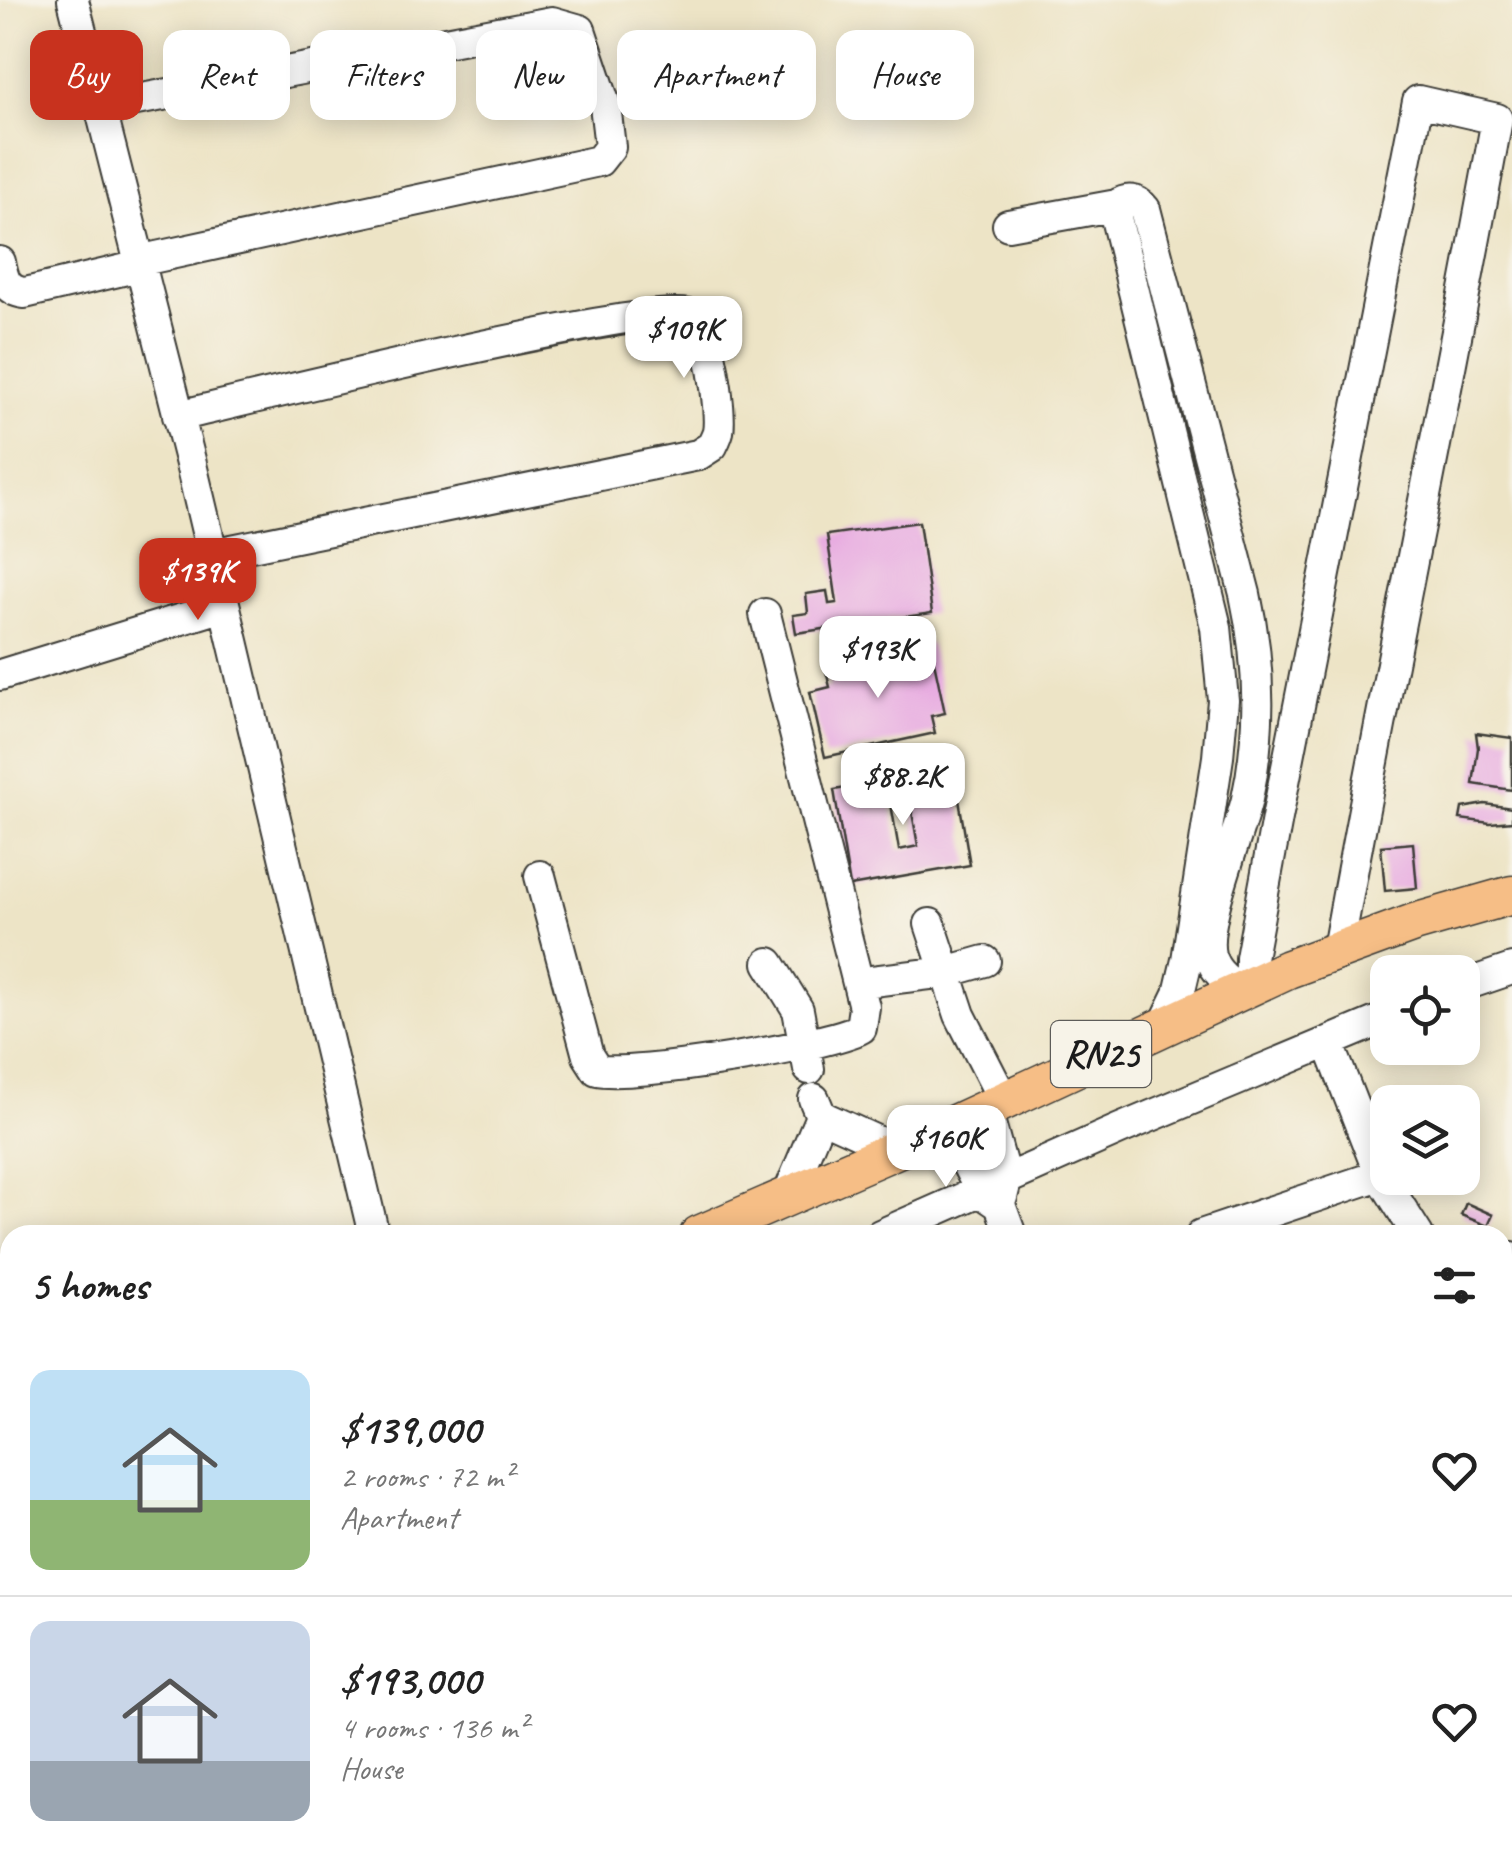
<!DOCTYPE html>
<meta charset="utf-8">
<style>
:root{--surface:#fff;--page:#f6f6f6;--text:#222;--muted:#767676;--line:#e0e0e0;--accent:#c8321e}
body{margin:0;font-family:Caveat,sans-serif;background:var(--page);color:var(--text);height:100vh;display:flex;flex-direction:column;font-size:38px;white-space:nowrap}
*{box-sizing:border-box;margin:0}
p{font-size:32px;color:var(--muted)}
.icon{flex:none;width:55px;height:55px;fill:none;stroke:currentColor;stroke-width:2;stroke-linecap:round;stroke-linejoin:round}
.map{position:relative;flex:1;overflow:hidden}
.panel{position:absolute;left:0px;top:1225px;width:1512px;height:640px;display:flex;flex-direction:column;background:var(--surface);border-radius:30px 30px 0 0;box-shadow:0 5px 25px #0003}
.panel>*{flex:none}
.banner{position:absolute;left:30px;top:30px;width:1000px;height:90px;display:flex;gap:20px}
.buttons{position:absolute;left:1370px;top:955px;display:grid;gap:20px}
.buttons a{display:grid;place-items:center;width:110px;height:110px;border-radius:20px;background:var(--surface);box-shadow:0 5px 25px #0003;font-size:50px}
.price{position:absolute;translate:-50% -85px;padding:0 22px;border-radius:20px;background:#fff;color:#222;font-size:32px;line-height:65px;filter:drop-shadow(0 2px 5px #0008)}
.price::after{content:'';position:absolute;left:50%;top:60px;width:30px;height:22px;margin-left:-15px;background:inherit;clip-path:polygon(0 0,100% 0,50% 100%)}
.price.on{background:var(--accent);color:#fff}
ul{padding:0;list-style:none}
li{display:flex;align-items:center;gap:30px;height:250px;padding:0 30px}
li+li{border-top:2px solid var(--line)}
li span{display:grid;place-items:center;flex:none;width:280px;height:200px;border-radius:20px;color:#555}
li>.icon{margin-inline-start:auto}
span .icon{width:120px;height:120px;fill:#fffc;stroke-width:1}
li b{font-size:42px}
h2{display:flex;justify-content:space-between;align-items:center;height:120px;padding:0 30px;font-size:42px}
.tag{padding:0 35px;border-radius:20px;background:var(--surface);box-shadow:0 5px 25px #0003;font-size:35px;line-height:90px}
.tag.on{background:var(--accent);color:#fff}
.map>svg:first-child{display:block}
.green{fill:#90ce84;stroke:#567550;stroke-width:2.5}
.building{fill:#e8ade1}
.lines{fill:none;stroke-linecap:round;stroke-linejoin:round}
.minor-casing{stroke:#3b3a36;stroke-width:34}
.major-casing{stroke:#3b3a36;stroke-width:41}
.path{stroke:#3b3a36;stroke-width:4;stroke-dasharray:2.5 8;stroke-linecap:butt}
.minor{stroke:#fff;stroke-width:30}
.major{stroke:#f6be86;stroke-width:38}
.labels{text-anchor:middle;stroke-width:8;stroke-linejoin:round;paint-order:stroke}
.shield{fill:#f7f3e8;stroke:#5e5c59;stroke-width:2.5}
.shield-label{font-size:38px;font-weight:bold;fill:#1c1c1c}
</style>
<div class="map">
<svg width="1512" height="1865" viewBox="0 0 1512 1865">
<rect width="100%" height="100%" fill="#f7f3e8"/>
<filter id="ink" filterUnits="userSpaceOnUse"><feTurbulence type="fractalNoise" baseFrequency=".01" numOctaves="2"/><feDisplacementMap in="SourceGraphic" scale="20" xChannelSelector="R" yChannelSelector="G"/><feConvolveMatrix kernelMatrix="1 2 1 2 8 2 1 2 1" color-interpolation-filters="sRGB"/></filter>
<filter id="wash" filterUnits="userSpaceOnUse"><feTurbulence type="fractalNoise" baseFrequency=".0048" numOctaves="4" result="noise"/><feDisplacementMap in="SourceGraphic" scale="40" xChannelSelector="R" yChannelSelector="G"/><feGaussianBlur stdDeviation="2.25" result="paint"/><feColorMatrix in="noise" values="0 0 0 0 0 0 0 0 0 0 0 0 0 0 0 0 0 1.4 0 .05"/><feComposite in="paint" operator="in"/></filter>
<g filter="url(#wash)">
<rect width="100%" height="100%" fill="#ede4c6"/>
<!-- green -->
<path class="green" d="M 1512,1687 L 1512,1865 L 1242,1865 L 1240,1860 L 1246,1855 L 1502,1855 L 1503,1694 Z"/>
<g id="blocks">
<!-- building -->
<path class="building" d="M 919,522 L 932,613 L 796,633 L 793,615 L 808,613 L 806,594 L 827,591 L 829,604 L 837,603 L 827,535 Z
M 930,643 L 945,713 L 931,716 L 935,733 L 825,757 L 810,692 L 830,687 L 825,667 Z
M 1476,733 L 1512,738 L 1512,790 L 1473,784 L 1478,748 Z
M 953,764 L 970,865 L 850,886 L 834,790 L 887,781 L 899,850 L 918,846 L 905,772 Z
M 1485,804 L 1512,808 L 1512,821 L 1490,823 L 1460,819 L 1462,808 Z
M 1413,843 L 1417,888 L 1385,891 L 1381,846 Z
M 1466,1203 L 1493,1215 L 1488,1226 L 1461,1215 Z
M 1502,1402 L 1512,1411 L 1512,1419 L 1502,1429 Z
M 1512,1473 L 1512,1516 L 1502,1507 L 1502,1484 Z
M 1502,1557 L 1512,1565 L 1512,1620 L 1502,1611 Z
M 953,1855 L 982,1855 L 985,1865 L 956,1865 Z
M 1071,1855 L 1110,1855 L 1109,1865 L 1070,1865 Z"/>
</g>
</g>
<g filter="url(#ink)">
<use href="#blocks" fill-opacity="0" stroke="#3b3a36" stroke-width="2.5"/>
<g class="lines">
<!-- minor casing -->
<g class="minor-casing">
<path id="minor" d="M 73,0 L 190,460 L 374,1235
M 99,107 L 552,22 L 580,30 L 605,105 L 610,147 L 599,161 L 138,261
M 1008,225 L 1117,205
M 0,262 C 3,279 6,291 25,293 L 140,266
M 178,416 C 243,401 659,298 692,316 C 710,326 722,412 718,432 C 718,434 713,444 712,446 L 698,455 L 212,554
M 0,675 L 224,606
M 540,876 L 588,1056 L 597,1070 C 632,1078 829,1046 861,1028 L 864,1007 L 765,614
M 930,924 L 960,1015 L 1004,1101
M 769,963 L 798,1010 L 809,1069
M 872,981 L 946,972 L 985,961
M 1462,986 L 1512,969
M 1251,988 L 1251,958 L 1277,818 L 1418,101 L 1497,119 C 1447,396 1388,671 1338,949
M 1164,1025 L 1179,994 L 1187,960 L 1218,757 L 1223,700 L 1216,627 L 1116,218 L 1117,205 C 1127,198 1137,199 1145,209 L 1245,594 C 1260,662 1262,731 1247,799 C 1238,838 1202,921 1210,955 C 1215,974 1230,984 1247,990
M 1328,1042 L 1380,1175 L 1418,1235
M 814,1099 L 821,1116 L 896,1150
M 986,1109 L 1006,1181 L 1002,1197
M 948,1127 L 981,1192 L 1000,1205 L 1011,1235
M 787,1197 L 821,1116
M 880,1235 L 1120,1129 L 1388,1017
M 1201,1235 L 1380,1175
M 1502,1260 L 1512,1257
M 1502,1338 L 1512,1349
M 660,1855 L 664,1865
M 1021,1855 L 1022,1865"/>
</g>
<!-- major casing -->
<g class="major-casing">
<path id="major" d="M 699,1235 L 948,1127 L 1288,969 L 1414,923 L 1512,895
M 0,1537 L 10,1532"/>
</g>
<!-- path -->
<path class="path" d="M 0,1338 L 10,1361
M 595,1855 L 603,1865"/>
<!-- minor -->
<use href="#minor" class="minor"/>
<!-- major -->
<use href="#major" class="major"/>
</g>
</g>
<g class="labels">
<!-- shield labels -->
<rect class="shield" x="1051" y="1021" width="100" height="66" rx="8"/>
<g class="shield-label">
<text x="1101" y="1067">RN25</text>
</g>
</g>
</svg>
<div class="buttons">
<a><svg class="icon" aria-label="locate" viewBox="0 0 24 24"><circle cx="12" cy="12" r="6"/><path d="M12 2v4M12 18v4M2 12h4M18 12h4"/></svg></a>
<a><svg class="icon" aria-label="layers" viewBox="0 0 24 24"><path d="M12 4l9 5-9 5-9-5zM3 14l9 5 9-5"/></svg></a>
</div>
<b class="price" style="left:684px;top:381px">$109K</b>
<b class="price on" style="left:198px;top:623px">$139K</b>
<b class="price" style="left:878px;top:701px">$193K</b>
<b class="price" style="left:903px;top:828px">$88.2K</b>
<b class="price" style="left:946px;top:1190px">$160K</b>
<div class="banner">
<a class="tag on">Buy</a>
<a class="tag">Rent</a>
<a class="tag">Filters</a>
<a class="tag">New</a>
<a class="tag">Apartment</a>
<a class="tag">House</a>
</div>
<section class="panel">
<h2>5 homes<svg class="icon" aria-label="filters" viewBox="0 0 24 24"><path d="M4 7h16M4 17h16"/><circle cx="9" cy="7" r="2"/><circle cx="15" cy="17" r="2"/></svg></h2>
<ul>
<li><span style="background:linear-gradient(#bfe0f5 65%,#8fb573 0)"><svg class="icon" aria-label="home" viewBox="0 0 24 24"><path d="M3 11l9-7 9 7M6 9v11h12V9"/></svg></span><div><b>$139,000</b><p>2 rooms · 72 m²</p><p>Apartment</p></div><svg class="icon" aria-label="heart" viewBox="0 0 24 24"><path d="M12 20l-8-8c-3-5 5-10 8-4 3-6 11-1 8 4z"/></svg></li>
<li><span style="background:linear-gradient(#c9d6e8 70%,#9aa5b1 0)"><svg class="icon" aria-label="home" viewBox="0 0 24 24"><path d="M3 11l9-7 9 7M6 9v11h12V9"/></svg></span><div><b>$193,000</b><p>4 rooms · 136 m²</p><p>House</p></div><svg class="icon" aria-label="heart" viewBox="0 0 24 24"><path d="M12 20l-8-8c-3-5 5-10 8-4 3-6 11-1 8 4z"/></svg></li>
</ul>
</section>
</div>
